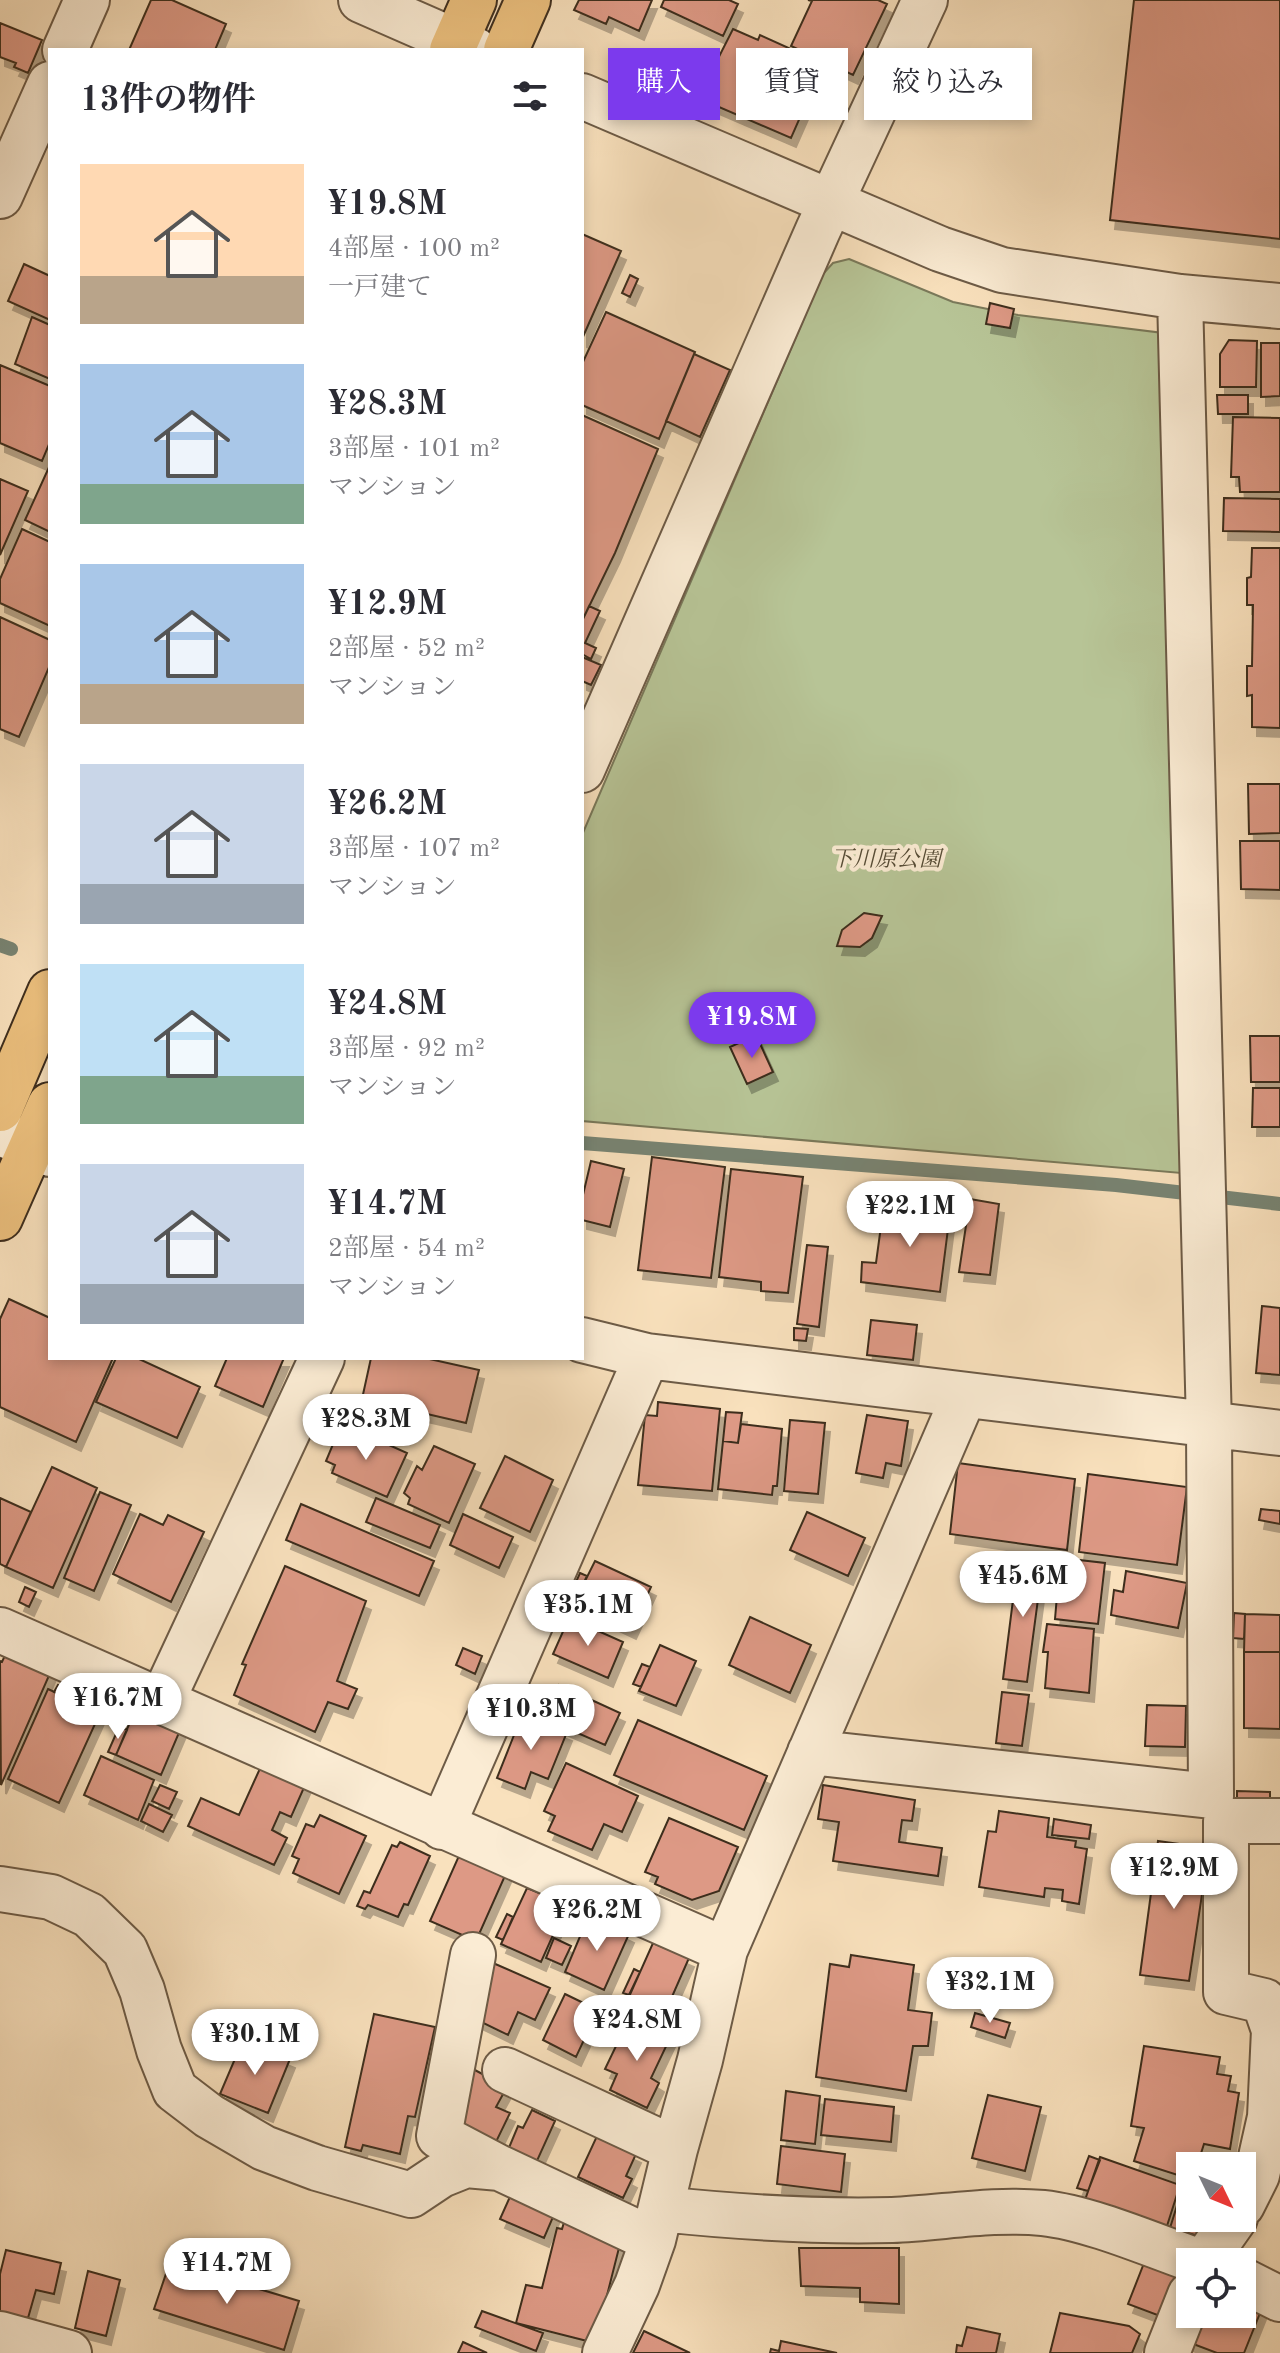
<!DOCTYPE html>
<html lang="ja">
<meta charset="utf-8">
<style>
:root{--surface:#fff;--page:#f7f7f7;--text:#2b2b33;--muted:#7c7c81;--accent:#7c3aed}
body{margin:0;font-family:"Old Standard TT","Noto Serif JP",serif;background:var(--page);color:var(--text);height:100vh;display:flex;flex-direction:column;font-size:30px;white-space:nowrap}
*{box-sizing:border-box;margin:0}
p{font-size:26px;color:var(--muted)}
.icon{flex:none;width:44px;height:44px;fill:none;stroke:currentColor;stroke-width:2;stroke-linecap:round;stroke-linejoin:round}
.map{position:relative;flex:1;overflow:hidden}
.sheet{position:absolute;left:48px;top:48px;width:536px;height:1312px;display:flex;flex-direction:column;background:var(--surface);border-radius:0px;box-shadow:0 4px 12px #0003}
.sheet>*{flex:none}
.top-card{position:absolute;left:608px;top:48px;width:552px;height:72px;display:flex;gap:16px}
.needle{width:52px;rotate:133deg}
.buttons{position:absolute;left:1176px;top:2152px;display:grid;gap:16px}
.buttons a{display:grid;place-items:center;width:80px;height:80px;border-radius:0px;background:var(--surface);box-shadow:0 4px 12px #0003;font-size:40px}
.price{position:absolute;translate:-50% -68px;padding:0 18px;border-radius:28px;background:#fff;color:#222;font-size:26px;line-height:52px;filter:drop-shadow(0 2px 4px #0008)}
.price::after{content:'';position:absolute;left:50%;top:48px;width:24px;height:18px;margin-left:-12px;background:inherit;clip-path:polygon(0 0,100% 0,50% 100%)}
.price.active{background:var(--accent);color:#fff}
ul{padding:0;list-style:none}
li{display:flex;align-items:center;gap:24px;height:200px;padding:0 32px}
li span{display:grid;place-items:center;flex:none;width:224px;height:160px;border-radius:0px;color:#555}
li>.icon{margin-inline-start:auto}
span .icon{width:96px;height:96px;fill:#fffc;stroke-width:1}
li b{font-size:34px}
h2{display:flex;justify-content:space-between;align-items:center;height:96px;padding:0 32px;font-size:34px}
.pill{padding:0 28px;border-radius:0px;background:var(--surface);box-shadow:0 4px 12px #0003;font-size:28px;line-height:72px}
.pill.active{background:var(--accent);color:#fff}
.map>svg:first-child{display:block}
.green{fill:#b7c496;stroke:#7a795a;stroke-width:2}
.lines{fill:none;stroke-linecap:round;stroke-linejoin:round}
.stream{stroke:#788473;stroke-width:14}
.building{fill:#dd9985;stroke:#3e2e1e;stroke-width:2;filter:url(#shadow)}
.minor-casing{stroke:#6d5b46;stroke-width:48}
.highway-casing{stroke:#3e2e1e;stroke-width:48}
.minor{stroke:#fbecd4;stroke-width:44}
.highway{stroke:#ecc07e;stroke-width:44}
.labels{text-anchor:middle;stroke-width:8;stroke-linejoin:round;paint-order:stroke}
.park-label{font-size:22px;font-style:italic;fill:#564c36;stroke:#fbecd4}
</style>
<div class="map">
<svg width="1280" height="2353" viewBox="0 0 1280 2353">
<defs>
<filter id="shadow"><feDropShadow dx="5" dy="9" stdDeviation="0" flood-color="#0004"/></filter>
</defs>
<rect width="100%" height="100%" fill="#f9e1bd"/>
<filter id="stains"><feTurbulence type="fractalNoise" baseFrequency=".0025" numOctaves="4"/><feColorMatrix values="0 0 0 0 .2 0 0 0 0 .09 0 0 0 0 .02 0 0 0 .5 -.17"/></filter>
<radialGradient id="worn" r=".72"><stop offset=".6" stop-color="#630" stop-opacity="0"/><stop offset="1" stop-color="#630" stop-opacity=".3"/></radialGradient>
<!-- green -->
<path class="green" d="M 849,259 L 953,302 L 1018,315 L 1163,333 L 1181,1173 L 582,1121 L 582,835 L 823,274 L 833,263 Z"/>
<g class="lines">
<!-- stream -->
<path class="stream" d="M 0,945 L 11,949
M 582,1143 L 1116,1185 L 1280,1204"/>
</g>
<!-- building -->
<path class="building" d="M 151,0 L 172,0 L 226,24 L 215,50 L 129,50 Z
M 579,0 L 652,0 L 639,31 L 609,17 L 606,24 L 574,10 Z
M 664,0 L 729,0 L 738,4 L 723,36 L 661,7 Z
M 808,0 L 878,0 L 887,4 L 853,75 L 791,46 L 812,1 Z
M 1134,0 L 1280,0 L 1280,239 L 1110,220 Z
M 0,23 L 42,40 L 28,73 L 14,67 L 16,63 L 0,57 Z
M 733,29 L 758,40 L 760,35 L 802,54 L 799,62 L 820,72 L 791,138 L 698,98 Z
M 582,234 L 621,251 L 582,339 Z
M 24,264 L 50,276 L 50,320 L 8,301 Z
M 630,275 L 638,279 L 630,297 L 622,293 Z
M 990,303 L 1014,309 L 1010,328 L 986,324 Z
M 606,312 L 695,352 L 659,439 L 582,405 L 582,364 Z
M 32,317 L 50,325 L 50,379 L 15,364 Z
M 1229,340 L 1257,341 L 1256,387 L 1220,387 L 1220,354 Z
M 1261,343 L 1280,343 L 1280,396 L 1261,397 Z
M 694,354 L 730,370 L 700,437 L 666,421 Z
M 0,365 L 50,386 L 50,442 L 42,461 L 0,443 Z
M 1217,395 L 1248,395 L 1248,414 L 1218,414 Z
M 582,415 L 658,449 L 615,553 L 582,621 Z
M 1233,417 L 1280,418 L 1280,492 L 1240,492 L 1239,477 L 1231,477 Z
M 50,465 L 50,532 L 25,520 Z
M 0,479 L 28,491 L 0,555 Z
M 1224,498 L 1280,499 L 1280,532 L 1223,531 Z
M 22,529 L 50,542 L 50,626 L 0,603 L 0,579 Z
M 1252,548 L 1280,548 L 1280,728 L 1252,727 L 1252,695 L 1247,696 L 1247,666 L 1252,666 L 1253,605 L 1247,605 L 1247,578 L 1251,577 Z
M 589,606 L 600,611 L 585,643 L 596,648 L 591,659 L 582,654 L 582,621 Z
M 0,617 L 50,640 L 50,665 L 19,737 L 0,729 Z
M 582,657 L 601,665 L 591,685 L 582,681 Z
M 1248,784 L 1280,784 L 1280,833 L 1249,834 Z
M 1240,841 L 1280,841 L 1280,890 L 1241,889 Z
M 864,913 L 882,916 L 872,938 L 860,947 L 837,946 L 842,930 Z
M 756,1035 L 773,1072 L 747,1084 L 730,1047 Z
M 1250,1036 L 1280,1036 L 1280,1082 L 1251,1082 Z
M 1253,1088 L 1280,1088 L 1280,1127 L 1252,1127 Z
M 652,1157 L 725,1167 L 711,1278 L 638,1270 Z
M 591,1161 L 624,1169 L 610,1227 L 582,1220 L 582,1199 Z
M 731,1169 L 803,1177 L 788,1293 L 761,1291 L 761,1282 L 719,1277 Z
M 970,1199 L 999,1204 L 990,1275 L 959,1272 Z
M 884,1204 L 950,1213 L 940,1292 L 861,1282 L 862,1262 L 876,1263 Z
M 807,1245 L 828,1247 L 819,1327 L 797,1324 Z
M 9,1299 L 50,1318 L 50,1358 L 113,1358 L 76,1442 L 0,1407 L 0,1319 Z
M 1262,1306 L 1280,1308 L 1280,1375 L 1256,1373 Z
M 871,1320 L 917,1325 L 913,1360 L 867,1355 Z
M 794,1328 L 808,1329 L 806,1341 L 794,1340 Z
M 116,1358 L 137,1358 L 200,1387 L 177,1438 L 96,1402 Z
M 227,1358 L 284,1358 L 263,1407 L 215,1386 Z
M 371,1358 L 425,1358 L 479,1370 L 466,1423 L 362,1399 Z
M 658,1402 L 720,1409 L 712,1491 L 638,1485 L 645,1415 L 657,1416 Z
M 726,1412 L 742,1413 L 738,1443 L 723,1441 Z
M 867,1415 L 908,1421 L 901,1466 L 886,1463 L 883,1478 L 856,1473 Z
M 790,1420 L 825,1423 L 818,1494 L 784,1491 Z
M 741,1424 L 782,1429 L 777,1486 L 773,1486 L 772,1495 L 718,1489 L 723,1441 L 738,1443 Z
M 351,1428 L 407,1453 L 387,1497 L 332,1473 L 335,1465 L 326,1461 L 336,1437 L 345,1441 Z
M 434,1446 L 475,1464 L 449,1523 L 408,1504 L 410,1498 L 404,1493 L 417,1466 L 422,1470 Z
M 505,1456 L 553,1480 L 530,1532 L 480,1508 Z
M 958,1463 L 1075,1479 L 1067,1550 L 950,1534 Z
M 52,1467 L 97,1488 L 53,1588 L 6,1567 Z
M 1088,1474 L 1187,1487 L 1177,1565 L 1079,1552 Z
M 100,1492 L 131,1505 L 94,1591 L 64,1578 Z
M 0,1498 L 31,1512 L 6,1567 L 0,1564 Z
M 376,1498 L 440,1525 L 430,1548 L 366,1522 Z
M 301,1504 L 434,1561 L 419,1596 L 286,1540 Z
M 1261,1509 L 1280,1511 L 1280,1524 L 1259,1520 Z
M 807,1512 L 865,1538 L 848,1576 L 790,1550 Z
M 140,1514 L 163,1525 L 168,1515 L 204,1532 L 171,1602 L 113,1574 Z
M 463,1514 L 513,1537 L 499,1568 L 450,1545 Z
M 1028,1552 L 1044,1554 L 1027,1682 L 1003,1679 L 1017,1568 L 1026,1569 Z
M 1053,1557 L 1105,1563 L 1098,1624 L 1055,1619 L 1058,1584 L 1050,1584 Z
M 595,1561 L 651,1587 L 631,1630 L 574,1603 Z
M 285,1566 L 366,1601 L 337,1681 L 357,1689 L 348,1709 L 328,1702 L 315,1732 L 234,1695 L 246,1665 L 242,1664 Z
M 1126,1571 L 1187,1583 L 1178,1628 L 1111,1615 L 1114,1590 L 1123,1592 Z
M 580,1573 L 587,1576 L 577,1597 L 571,1593 Z
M 25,1587 L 36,1592 L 29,1607 L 19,1602 Z
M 1234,1613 L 1245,1614 L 1244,1639 L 1233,1638 Z
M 1245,1614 L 1280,1615 L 1280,1652 L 1244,1652 Z
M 750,1617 L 811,1645 L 790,1693 L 729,1665 Z
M 569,1618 L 623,1642 L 608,1678 L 553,1654 Z
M 1047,1624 L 1094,1629 L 1089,1693 L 1045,1688 L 1048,1652 L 1043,1652 Z
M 660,1645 L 696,1661 L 676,1706 L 639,1691 Z
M 463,1648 L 482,1656 L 475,1674 L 456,1665 Z
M 7,1651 L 51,1671 L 1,1785 L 0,1661 L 2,1662 Z
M 1244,1652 L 1280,1652 L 1280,1729 L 1244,1728 Z
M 642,1664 L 650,1667 L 641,1687 L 633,1684 Z
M 58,1685 L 94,1701 L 93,1704 L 102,1708 L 100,1713 L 54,1692 Z
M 559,1685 L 620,1713 L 605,1745 L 543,1718 Z
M 48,1689 L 100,1713 L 59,1803 L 8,1779 Z
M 1002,1692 L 1029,1695 L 1022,1746 L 996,1743 Z
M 1147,1705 L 1186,1706 L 1185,1747 L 1145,1746 Z
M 136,1708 L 181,1728 L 161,1775 L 116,1755 Z
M 522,1715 L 567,1732 L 548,1779 L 531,1772 L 525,1789 L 497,1778 Z
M 638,1720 L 767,1776 L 744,1830 L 614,1775 Z
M 119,1727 L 127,1730 L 116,1755 L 108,1752 Z
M 101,1756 L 154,1780 L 138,1820 L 84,1795 Z
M 566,1763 L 638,1796 L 622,1832 L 604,1824 L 592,1850 L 548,1831 L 555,1816 L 544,1811 Z
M 262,1764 L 306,1783 L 291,1817 L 280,1812 L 272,1830 L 287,1838 L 274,1865 L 188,1826 L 201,1798 L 239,1815 Z
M 160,1785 L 177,1792 L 169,1809 L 152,1801 Z
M 823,1785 L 915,1800 L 912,1821 L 902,1820 L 899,1842 L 942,1848 L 938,1876 L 833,1861 L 839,1822 L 818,1819 Z
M 1237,1791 L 1270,1792 L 1270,1808 L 1237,1806 Z
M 149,1804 L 172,1815 L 163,1832 L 141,1821 Z
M 999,1811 L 1049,1818 L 1047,1837 L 1076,1841 L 1075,1847 L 1087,1849 L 1079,1904 L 1062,1901 L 1063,1890 L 1045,1888 L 1044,1897 L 979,1887 L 988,1831 L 996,1832 Z
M 320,1815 L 366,1836 L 339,1894 L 293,1873 L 299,1859 L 292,1856 L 306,1824 L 314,1827 Z
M 669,1818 L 738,1847 L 719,1891 L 692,1900 L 655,1884 L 658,1877 L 645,1872 Z
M 1054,1819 L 1091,1825 L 1089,1839 L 1052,1835 Z
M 1158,1841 L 1209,1848 L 1189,1981 L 1140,1975 Z
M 400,1842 L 430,1856 L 408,1905 L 404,1904 L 398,1917 L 368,1905 L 365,1909 L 357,1906 L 364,1891 L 370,1893 L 392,1845 L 397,1847 Z
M 462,1849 L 508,1869 L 476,1941 L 430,1921 Z
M 548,1887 L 570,1897 L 541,1962 L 501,1944 L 527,1888 L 544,1895 Z
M 507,1914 L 513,1917 L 503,1940 L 496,1937 Z
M 589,1915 L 629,1934 L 604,1990 L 565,1972 Z
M 554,1938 L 571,1946 L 562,1965 L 546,1958 Z
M 653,1943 L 689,1958 L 664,2015 L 628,1999 Z
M 851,1955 L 914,1965 L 908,2010 L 932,2013 L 928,2046 L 913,2046 L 906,2091 L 816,2077 L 830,1964 L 849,1967 Z
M 493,1963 L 550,1988 L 535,2020 L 518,2012 L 508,2035 L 469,2016 Z
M 634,1969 L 640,1972 L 629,1995 L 623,1993 Z
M 565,1994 L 598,2010 L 576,2057 L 543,2040 Z
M 975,2013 L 1010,2023 L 1005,2038 L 971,2027 Z
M 374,2014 L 435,2027 L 415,2117 L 408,2116 L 400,2154 L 363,2145 L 361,2151 L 345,2147 Z
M 629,2019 L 670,2038 L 651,2078 L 659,2083 L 647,2108 L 610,2090 L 617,2074 L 605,2069 Z
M 243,2040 L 290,2059 L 268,2113 L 220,2094 Z
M 1144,2046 L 1220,2057 L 1217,2074 L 1231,2076 L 1228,2091 L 1239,2093 L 1230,2149 L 1204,2144 L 1197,2166 L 1190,2166 L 1190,2179 L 1134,2161 L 1144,2128 L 1131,2126 Z
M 471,2068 L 507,2087 L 496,2107 L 510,2113 L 495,2144 L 453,2123 Z
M 786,2091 L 820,2096 L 815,2144 L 781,2140 Z
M 988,2095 L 1041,2107 L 1025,2171 L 972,2158 Z
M 825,2099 L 894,2107 L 891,2142 L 821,2135 Z
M 532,2110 L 555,2121 L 536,2163 L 508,2150 L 518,2126 L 523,2128 Z
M 597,2136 L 636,2154 L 626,2176 L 632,2179 L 623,2198 L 578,2177 Z
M 781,2146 L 845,2154 L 841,2192 L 777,2184 Z
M 1089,2156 L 1100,2160 L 1088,2191 L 1077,2188 Z
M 1100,2157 L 1180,2185 L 1166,2229 L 1085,2200 Z
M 513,2190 L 556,2210 L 544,2238 L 500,2219 Z
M 1180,2196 L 1190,2198 L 1190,2218 L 1208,2218 L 1202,2237 L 1170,2228 Z
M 565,2219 L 622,2236 L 595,2343 L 516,2323 L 526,2285 L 542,2288 L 557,2228 L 562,2229 Z
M 799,2248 L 899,2248 L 899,2304 L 860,2302 L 860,2288 L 801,2286 Z
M 6,2250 L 61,2263 L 54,2294 L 36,2290 L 28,2318 L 0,2313 L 0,2274 Z
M 1146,2258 L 1178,2270 L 1160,2316 L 1128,2304 Z
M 170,2262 L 299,2301 L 284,2350 L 154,2309 Z
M 88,2271 L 120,2280 L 106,2336 L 75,2328 Z
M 1242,2300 L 1262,2308 L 1244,2353 L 1217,2353 L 1180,2339 L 1198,2314 L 1242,2314 Z
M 482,2311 L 543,2333 L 536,2351 L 475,2327 Z
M 1060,2313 L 1129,2326 L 1140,2334 L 1132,2353 L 1050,2353 Z
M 967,2327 L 1000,2334 L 996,2353 L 956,2353 L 957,2345 L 962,2346 Z
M 644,2331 L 690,2353 L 633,2353 Z
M 781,2341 L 837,2353 L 770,2353 L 771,2349 L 779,2351 Z
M 463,2342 L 487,2353 L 458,2353 Z"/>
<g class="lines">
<!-- minor casing -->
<g class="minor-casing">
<path id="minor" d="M 361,0 L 475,50
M 65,50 L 87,0
M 582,96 L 940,249 L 1002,270 L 1180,297 L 1280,306
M 0,196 L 50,84
M 582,770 L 818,230 L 925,0
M 0,1133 L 50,1154
M 582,1340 L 647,1356 L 1280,1433
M 0,1630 L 725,1950
M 162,1701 L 322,1358
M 810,1752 L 1211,1796 L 1209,1425 L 1180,297
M 442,1827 L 647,1356
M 0,1889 L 51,1897 L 89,1915 L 125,1950 L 142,1990 L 159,2050 L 175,2090 L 209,2116 L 264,2148 L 317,2168 L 411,2195 L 441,2175 L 466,2165 L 500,2168 L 653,2240
M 473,1955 L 439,2136 L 500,2168
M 505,2070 L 675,2149
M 1242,2205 L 1257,2175 L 1270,2117 L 1274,2030 L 1264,2001 L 1226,1992 L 1226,1821 L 1280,1821
M 661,2209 C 737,2217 815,2222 892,2220 C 942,2218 992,2208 1043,2213 C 1090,2218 1154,2246 1200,2262
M 1204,2262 L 1235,2218
M 1242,2280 L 1280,2299
M 0,2334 L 69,2353
M 605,2353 L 637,2285 L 653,2240 L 675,2149 L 700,2060 L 725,1950 L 964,1396
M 1167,2353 L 1190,2295"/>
</g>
<!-- highway casing -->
<g class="highway-casing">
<path id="highway" d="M 452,50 L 474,0
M 506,50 L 528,0
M 0,1109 L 50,992
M 0,1218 L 50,1105"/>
</g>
<!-- minor -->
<use href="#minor" class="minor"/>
<!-- highway -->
<use href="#highway" class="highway"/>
</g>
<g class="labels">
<!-- park labels -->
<g class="park-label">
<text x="886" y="866">下川原公園</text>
</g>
</g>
<rect width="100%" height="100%" filter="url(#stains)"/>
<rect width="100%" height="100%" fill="url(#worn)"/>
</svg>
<div class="buttons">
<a><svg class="needle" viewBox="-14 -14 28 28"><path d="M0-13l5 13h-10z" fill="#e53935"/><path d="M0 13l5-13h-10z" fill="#7c7c81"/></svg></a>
<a><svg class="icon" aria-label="locate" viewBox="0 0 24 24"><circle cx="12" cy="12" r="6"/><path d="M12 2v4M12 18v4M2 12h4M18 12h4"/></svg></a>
</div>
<b class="price active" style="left:752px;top:1060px">¥19.8M</b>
<b class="price" style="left:910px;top:1249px">¥22.1M</b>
<b class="price" style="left:366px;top:1462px">¥28.3M</b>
<b class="price" style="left:1023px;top:1619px">¥45.6M</b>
<b class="price" style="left:588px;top:1648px">¥35.1M</b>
<b class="price" style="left:118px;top:1741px">¥16.7M</b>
<b class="price" style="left:531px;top:1752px">¥10.3M</b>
<b class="price" style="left:1174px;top:1911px">¥12.9M</b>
<b class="price" style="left:597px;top:1953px">¥26.2M</b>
<b class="price" style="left:990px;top:2025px">¥32.1M</b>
<b class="price" style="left:637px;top:2063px">¥24.8M</b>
<b class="price" style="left:255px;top:2077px">¥30.1M</b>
<b class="price" style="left:227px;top:2306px">¥14.7M</b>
<div class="top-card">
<a class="pill active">購入</a>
<a class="pill">賃貸</a>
<a class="pill">絞り込み</a>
</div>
<section class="sheet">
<h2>13件の物件<svg class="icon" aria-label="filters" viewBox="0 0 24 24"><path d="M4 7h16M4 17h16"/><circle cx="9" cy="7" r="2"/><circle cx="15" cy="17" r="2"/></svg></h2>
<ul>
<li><span style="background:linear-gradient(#ffd9b3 70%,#b9a48a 0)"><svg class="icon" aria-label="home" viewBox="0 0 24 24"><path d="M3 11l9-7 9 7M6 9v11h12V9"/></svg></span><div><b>¥19.8M</b><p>4部屋 · 100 m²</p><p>一戸建て</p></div></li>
<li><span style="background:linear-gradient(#a9c7e8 75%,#7fa58c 0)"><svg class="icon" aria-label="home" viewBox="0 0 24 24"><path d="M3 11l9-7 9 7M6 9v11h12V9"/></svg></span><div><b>¥28.3M</b><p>3部屋 · 101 m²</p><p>マンション</p></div></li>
<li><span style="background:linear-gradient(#a9c7e8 75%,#b9a48a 0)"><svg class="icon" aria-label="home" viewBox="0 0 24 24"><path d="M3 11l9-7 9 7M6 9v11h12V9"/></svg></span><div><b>¥12.9M</b><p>2部屋 · 52 m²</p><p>マンション</p></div></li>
<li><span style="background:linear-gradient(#c9d6e8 75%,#9aa5b1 0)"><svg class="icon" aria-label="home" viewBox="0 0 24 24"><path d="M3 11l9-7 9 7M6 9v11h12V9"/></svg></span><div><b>¥26.2M</b><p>3部屋 · 107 m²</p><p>マンション</p></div></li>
<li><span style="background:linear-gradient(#bfe0f5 70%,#7fa58c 0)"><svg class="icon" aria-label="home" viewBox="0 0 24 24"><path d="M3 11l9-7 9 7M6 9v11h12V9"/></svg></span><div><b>¥24.8M</b><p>3部屋 · 92 m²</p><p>マンション</p></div></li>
<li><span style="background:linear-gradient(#c9d6e8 75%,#9aa5b1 0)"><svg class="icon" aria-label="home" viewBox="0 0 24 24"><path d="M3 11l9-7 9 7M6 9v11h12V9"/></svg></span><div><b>¥14.7M</b><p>2部屋 · 54 m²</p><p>マンション</p></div></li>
</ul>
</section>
</div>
